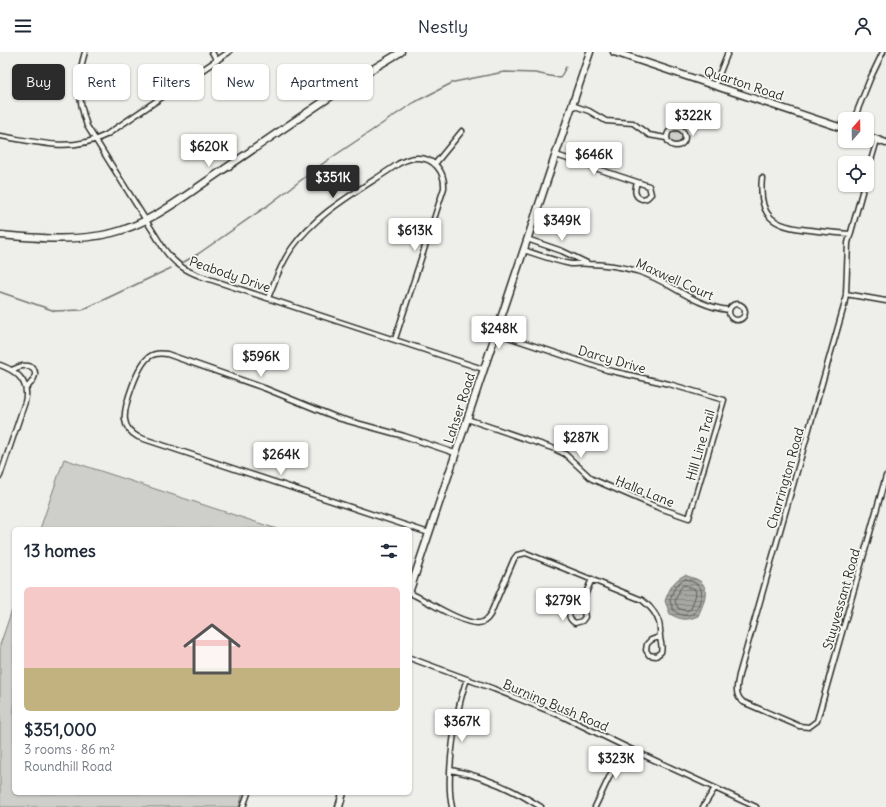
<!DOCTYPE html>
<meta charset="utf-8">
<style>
:root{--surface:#fff;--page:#f2f2f3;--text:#1f2937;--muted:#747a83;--line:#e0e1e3;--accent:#2b2b2b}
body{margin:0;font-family:Delius,sans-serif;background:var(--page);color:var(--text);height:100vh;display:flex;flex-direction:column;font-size:15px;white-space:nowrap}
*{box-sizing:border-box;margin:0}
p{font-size:13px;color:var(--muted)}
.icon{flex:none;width:22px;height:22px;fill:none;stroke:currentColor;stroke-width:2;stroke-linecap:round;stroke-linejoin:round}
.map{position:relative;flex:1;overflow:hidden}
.side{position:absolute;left:12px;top:475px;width:400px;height:268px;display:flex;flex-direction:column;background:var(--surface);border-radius:6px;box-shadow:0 1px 3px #0004}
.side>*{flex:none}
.guide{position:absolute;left:12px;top:12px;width:400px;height:36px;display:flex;gap:8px}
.needle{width:26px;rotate:20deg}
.tools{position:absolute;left:838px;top:60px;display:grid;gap:8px}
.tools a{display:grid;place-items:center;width:36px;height:36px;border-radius:6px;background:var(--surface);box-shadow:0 1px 3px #0004;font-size:20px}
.price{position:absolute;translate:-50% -34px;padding:0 9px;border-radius:4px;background:#fff;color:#222;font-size:13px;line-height:26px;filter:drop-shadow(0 1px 2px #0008)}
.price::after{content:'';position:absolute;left:50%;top:24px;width:12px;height:9px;margin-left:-6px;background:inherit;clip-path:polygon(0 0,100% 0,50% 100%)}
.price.selected{background:var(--accent);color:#fff}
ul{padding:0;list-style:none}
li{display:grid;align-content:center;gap:8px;height:212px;padding:0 12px}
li+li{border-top:1px solid var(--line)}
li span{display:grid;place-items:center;height:124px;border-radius:6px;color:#555}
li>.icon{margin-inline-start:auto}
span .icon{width:72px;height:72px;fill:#fffc;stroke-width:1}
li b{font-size:17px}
h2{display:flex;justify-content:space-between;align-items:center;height:48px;padding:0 12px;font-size:17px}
.pill{padding:0 14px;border-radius:6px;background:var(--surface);box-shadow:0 1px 3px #0004;font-size:14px;line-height:36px}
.pill.selected{background:var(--accent);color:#fff}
header{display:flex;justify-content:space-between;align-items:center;height:52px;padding:0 12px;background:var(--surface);font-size:18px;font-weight:600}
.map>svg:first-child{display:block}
.green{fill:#cececa;stroke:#7c7c7a}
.water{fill:url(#water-rules);stroke:#757573}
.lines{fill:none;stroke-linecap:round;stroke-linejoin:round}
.shore{stroke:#5c5c5b;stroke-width:1}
.stream{stroke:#757573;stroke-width:1.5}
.street-casing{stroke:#2b2b2b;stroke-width:7}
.secondary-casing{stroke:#2b2b2b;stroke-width:9}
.street{stroke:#f6f6f2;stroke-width:4}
.secondary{stroke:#f6f6f2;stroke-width:6}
.labels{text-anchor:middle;stroke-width:3.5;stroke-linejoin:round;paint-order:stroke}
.street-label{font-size:13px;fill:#2b2b2b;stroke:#f6f6f2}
</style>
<header><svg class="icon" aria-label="menu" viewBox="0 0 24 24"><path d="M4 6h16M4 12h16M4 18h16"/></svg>Nestly<svg class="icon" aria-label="person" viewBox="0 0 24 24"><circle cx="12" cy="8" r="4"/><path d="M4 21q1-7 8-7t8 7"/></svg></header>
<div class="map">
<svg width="886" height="755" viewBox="0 0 886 755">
<defs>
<pattern id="water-rules" width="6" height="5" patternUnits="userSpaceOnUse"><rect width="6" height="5" fill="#a6a6a3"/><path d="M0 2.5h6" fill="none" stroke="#878785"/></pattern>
</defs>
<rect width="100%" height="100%" fill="#eeeeea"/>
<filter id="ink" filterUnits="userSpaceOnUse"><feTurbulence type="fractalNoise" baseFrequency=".025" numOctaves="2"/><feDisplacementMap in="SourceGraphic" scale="8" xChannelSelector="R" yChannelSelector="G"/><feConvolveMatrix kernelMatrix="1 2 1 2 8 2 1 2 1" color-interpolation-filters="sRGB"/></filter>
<g filter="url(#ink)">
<!-- green -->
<path class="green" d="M670 85a6 6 0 1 1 12 0a6 6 0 1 1-12 0Z
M 64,407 L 277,477 L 40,477 Z
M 14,552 L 14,741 L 243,741 L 239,755 L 0,755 L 0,593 Z"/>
<!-- water -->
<path class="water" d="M 685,523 C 689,525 695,526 700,529 C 711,537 702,555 698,564 C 686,569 681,568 670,562 L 665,549 C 669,538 673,528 685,523 Z"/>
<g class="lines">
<!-- shore -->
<path class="shore" d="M 686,527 C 689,529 695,530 698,533 C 706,539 698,554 695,561 C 686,565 681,564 674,559 L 670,549 C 672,540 676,530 686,527 Z
M 684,533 L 695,537 L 696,542 L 691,557 L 686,559 L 678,556 L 675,549 L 680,537 Z"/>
<!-- stream -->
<path class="stream" d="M 182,211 L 198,202 L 267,154 L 325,110 L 413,51 L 454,30 L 504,20 L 535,21 L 560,26 L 566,15
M 0,240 L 55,259 L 82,258 L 171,216"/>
<!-- street casing -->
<g class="street-casing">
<path id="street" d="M 85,0 C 77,26 78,48 87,74 L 164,197 C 174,211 184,218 200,224 L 483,317
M 212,0 L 217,9
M 715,33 L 728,0
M 572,53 L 589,59 L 606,69 L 633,71 L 649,83 L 666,86
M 854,67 L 870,27 L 883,0
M667 85a9 9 0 1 1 18 0a9 9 0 1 1-18 0Z
M 0,84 C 38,90 70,101 106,83 L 229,0
M 556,103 L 637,130
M 435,112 L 462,79
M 867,122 L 877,88
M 762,126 C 758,165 773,175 810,178 C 823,180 836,181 850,182
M 637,130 L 649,134 L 651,142 L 647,146 L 642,147 C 633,144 635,137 637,130 Z
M 864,133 L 848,191 L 846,242 L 844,254 L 739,623 C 737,633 734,643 743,650 L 799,674 L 809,675 L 817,669 L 886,424
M 527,187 L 562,199 L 587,211
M 524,198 C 539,203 555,209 571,212 C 577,212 583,211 589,212 C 605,212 622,215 637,219 C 671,229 692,254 729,258
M 846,242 L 886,249
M 268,246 C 275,229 281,211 292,196 C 318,159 362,137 398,112 C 404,109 409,106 416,106 C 434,105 445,120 444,136 L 395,287
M729 260a8 8 0 1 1 16 0a8 8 0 1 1-16 0Z
M 0,313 C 17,319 30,330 25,350 L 0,424
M 12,318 C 33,306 44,321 26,336
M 467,367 L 555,397 L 565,402 L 592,427 L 657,455 L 689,466 L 724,348 L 669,332 L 607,318 L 496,281
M 429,481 L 138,385 C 131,381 126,376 125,368 C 123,355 138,313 149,305 C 154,301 160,301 167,302 L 264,336 L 338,366 L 404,384 L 455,401
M 410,541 C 426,548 462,572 478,571 C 484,571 487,568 490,563 L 514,507 L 517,503 L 526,501 L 642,548 C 651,555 660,566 660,578 C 661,580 659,582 660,584 C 660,591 663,593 661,600 L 656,604 L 649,603 L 646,598 L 647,592 L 651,588 L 659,585
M 582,550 L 585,565 L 582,569 L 575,571 C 570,568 568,565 570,559 L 582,550 L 592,527
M 410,606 L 494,637 L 564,665 L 628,696 L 756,755
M 451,718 C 483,724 513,737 541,755
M 243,755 L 248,741
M 452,755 C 445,724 456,657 467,627
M 595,755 L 624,694
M 703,755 L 715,736"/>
</g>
<!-- secondary casing -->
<g class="secondary-casing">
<path id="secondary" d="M 614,0 L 845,77
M 867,84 L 886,91
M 0,183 C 38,186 75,190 112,181 C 152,171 186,143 220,120 C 270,86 320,51 371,18 L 401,0
M 410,538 L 590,0
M 339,755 L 343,741"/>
</g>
<!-- street -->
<use href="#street" class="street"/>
<!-- secondary -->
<use href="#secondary" class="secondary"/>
</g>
</g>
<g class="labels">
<!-- street labels -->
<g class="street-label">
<text transform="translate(744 31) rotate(18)" y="5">Quarton Road</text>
<text transform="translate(230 222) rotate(19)" y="5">Peabody Drive</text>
<text transform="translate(675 227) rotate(24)" y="5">Maxwell Court</text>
<text transform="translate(612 307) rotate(16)" y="5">Darcy Drive</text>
<text transform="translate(459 356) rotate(-72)" y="5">Lahser Road</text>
<text transform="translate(700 393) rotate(-74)" y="5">Hill Line Trail</text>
<text transform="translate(785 426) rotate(-74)" y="5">Charrington Road</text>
<text transform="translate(645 439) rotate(22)" y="5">Halla Lane</text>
<text transform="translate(841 547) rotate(-74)" y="5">Stuyvessant Road</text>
<text transform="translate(556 653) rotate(23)" y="5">Burning Bush Road</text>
</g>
</g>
</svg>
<div class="tools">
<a><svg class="needle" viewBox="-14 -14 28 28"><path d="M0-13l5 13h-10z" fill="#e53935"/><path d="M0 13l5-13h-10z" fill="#747a83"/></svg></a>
<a><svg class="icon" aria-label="locate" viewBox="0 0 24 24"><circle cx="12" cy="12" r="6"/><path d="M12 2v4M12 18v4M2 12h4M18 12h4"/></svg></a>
</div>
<b class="price" style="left:693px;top:85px">$322K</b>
<b class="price" style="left:209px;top:116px">$620K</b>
<b class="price" style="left:594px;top:124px">$646K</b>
<b class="price selected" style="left:333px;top:147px">$351K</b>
<b class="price" style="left:562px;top:190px">$349K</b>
<b class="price" style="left:415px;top:200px">$613K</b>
<b class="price" style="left:499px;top:298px">$248K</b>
<b class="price" style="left:261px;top:326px">$596K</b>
<b class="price" style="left:581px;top:407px">$287K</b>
<b class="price" style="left:281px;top:424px">$264K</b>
<b class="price" style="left:563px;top:570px">$279K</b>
<b class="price" style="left:462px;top:691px">$367K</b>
<b class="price" style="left:616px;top:728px">$323K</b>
<div class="guide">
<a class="pill selected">Buy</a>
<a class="pill">Rent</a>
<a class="pill">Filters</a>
<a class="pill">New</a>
<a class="pill">Apartment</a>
</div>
<section class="side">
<h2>13 homes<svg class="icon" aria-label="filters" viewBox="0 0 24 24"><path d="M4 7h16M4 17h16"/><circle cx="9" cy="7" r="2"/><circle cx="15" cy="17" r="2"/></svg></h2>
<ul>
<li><span style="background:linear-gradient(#f6c9c9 65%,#c2b280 0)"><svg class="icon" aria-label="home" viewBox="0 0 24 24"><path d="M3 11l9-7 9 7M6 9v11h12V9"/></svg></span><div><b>$351,000</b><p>3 rooms · 86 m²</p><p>Roundhill Road</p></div></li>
</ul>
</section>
</div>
